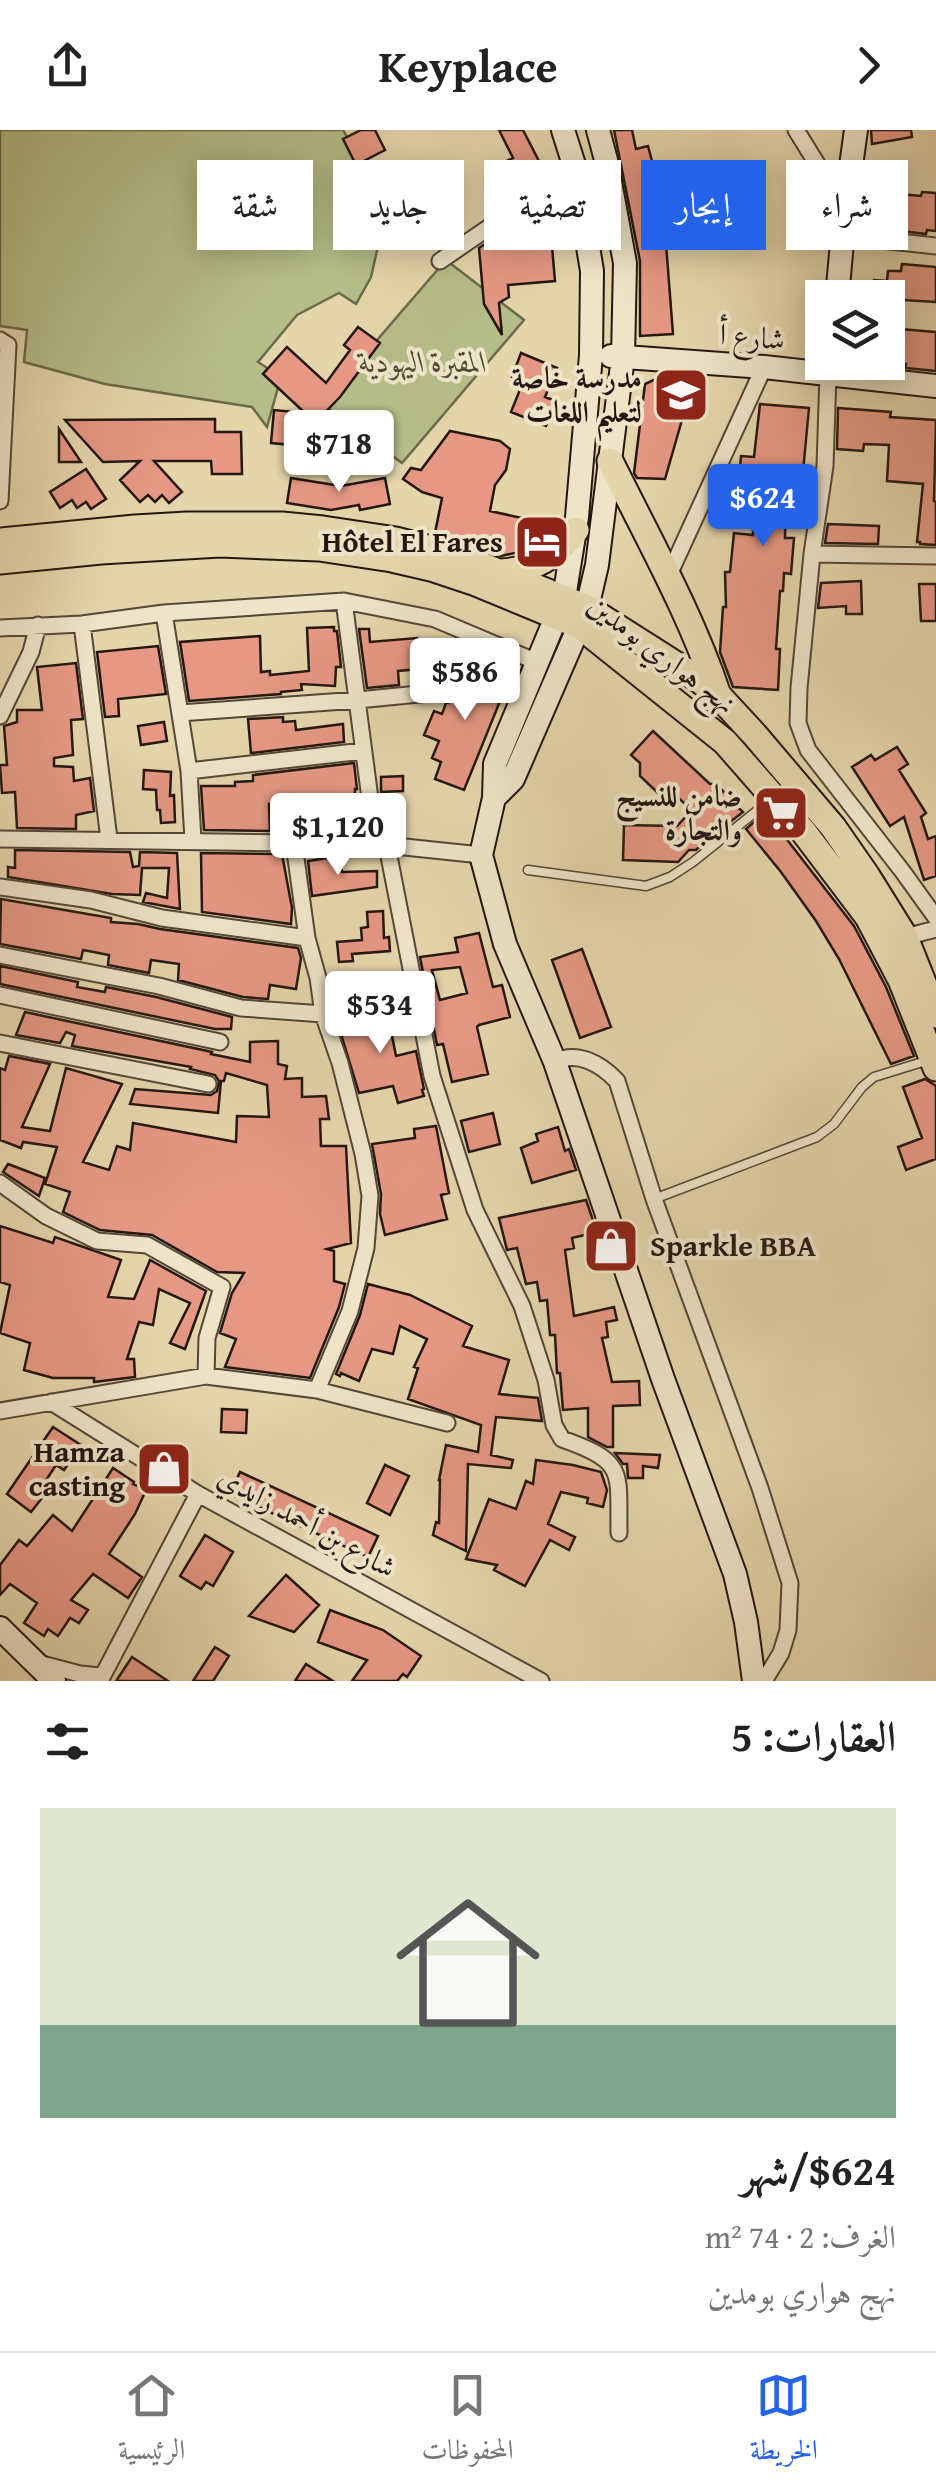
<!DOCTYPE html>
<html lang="ar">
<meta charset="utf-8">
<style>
:root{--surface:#fff;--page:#f2f2f2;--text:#222;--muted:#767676;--line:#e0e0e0;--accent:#2563eb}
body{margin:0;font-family:"Gentium Book Plus",Amiri,serif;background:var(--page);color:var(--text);direction:rtl;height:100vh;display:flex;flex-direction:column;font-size:38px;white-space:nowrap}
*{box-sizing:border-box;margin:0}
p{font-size:32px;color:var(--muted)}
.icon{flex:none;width:55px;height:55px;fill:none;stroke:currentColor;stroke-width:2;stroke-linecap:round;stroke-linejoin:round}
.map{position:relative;height:1551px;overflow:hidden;direction:ltr}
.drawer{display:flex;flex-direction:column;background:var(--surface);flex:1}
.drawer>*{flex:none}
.top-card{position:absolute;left:30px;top:30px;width:878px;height:90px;direction:rtl;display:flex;gap:20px}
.controls{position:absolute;left:805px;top:150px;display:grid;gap:20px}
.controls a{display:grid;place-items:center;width:100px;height:100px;border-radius:0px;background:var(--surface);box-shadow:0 5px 25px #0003;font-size:50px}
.price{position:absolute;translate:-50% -85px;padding:0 22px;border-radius:10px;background:#fff;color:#222;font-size:32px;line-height:65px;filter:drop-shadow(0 2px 5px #0008)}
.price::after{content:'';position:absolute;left:50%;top:60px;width:30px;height:22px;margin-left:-15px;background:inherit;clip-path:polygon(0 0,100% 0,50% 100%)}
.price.selected{background:var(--accent);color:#fff}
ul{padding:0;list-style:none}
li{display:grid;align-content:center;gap:20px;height:530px;padding:0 40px}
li+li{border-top:2px solid var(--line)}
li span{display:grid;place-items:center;height:310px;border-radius:0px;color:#555}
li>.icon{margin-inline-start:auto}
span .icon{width:180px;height:180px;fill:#fffc;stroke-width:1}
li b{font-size:42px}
h2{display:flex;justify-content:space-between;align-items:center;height:120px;padding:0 40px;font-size:42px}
.tag{padding:0 35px;border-radius:0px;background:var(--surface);box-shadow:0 5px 25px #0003;font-size:35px;line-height:90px}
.tag.selected{background:var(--accent);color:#fff}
header{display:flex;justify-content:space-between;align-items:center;height:130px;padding:0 40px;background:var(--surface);font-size:45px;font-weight:600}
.tabs{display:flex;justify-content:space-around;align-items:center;height:140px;border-top:2px solid var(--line);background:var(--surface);font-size:28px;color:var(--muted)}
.tabs a{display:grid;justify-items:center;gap:5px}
.tabs .selected{color:var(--accent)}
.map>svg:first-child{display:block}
.green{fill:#b5bd88;stroke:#6c6a4c;stroke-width:2.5}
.building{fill:#e69884;stroke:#241711;stroke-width:2.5;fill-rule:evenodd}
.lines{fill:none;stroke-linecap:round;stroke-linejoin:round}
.lane-casing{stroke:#544638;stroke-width:11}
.street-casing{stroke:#544638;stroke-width:19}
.secondary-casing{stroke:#241711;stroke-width:26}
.primary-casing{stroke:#241711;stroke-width:29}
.lane{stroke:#eee4c8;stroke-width:8}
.street{stroke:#eee4c8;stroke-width:15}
.secondary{stroke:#eee4c8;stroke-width:22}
.primary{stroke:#e5d5ab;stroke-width:25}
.labels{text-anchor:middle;stroke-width:8;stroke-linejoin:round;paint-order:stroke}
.street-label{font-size:30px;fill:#241711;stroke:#eee4c8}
.park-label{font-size:30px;font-style:italic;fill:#504935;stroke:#eee4c8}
.poi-label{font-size:30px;font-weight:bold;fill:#241711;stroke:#eee4c8;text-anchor:end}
</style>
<header><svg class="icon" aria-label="forward" viewBox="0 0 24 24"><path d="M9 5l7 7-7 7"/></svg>Keyplace<svg class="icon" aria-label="share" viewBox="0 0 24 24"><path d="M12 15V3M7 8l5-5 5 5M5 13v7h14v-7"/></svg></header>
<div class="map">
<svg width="936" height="1551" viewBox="0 0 936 1551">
<rect width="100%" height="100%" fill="#e5d5ab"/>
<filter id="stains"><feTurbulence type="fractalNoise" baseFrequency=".002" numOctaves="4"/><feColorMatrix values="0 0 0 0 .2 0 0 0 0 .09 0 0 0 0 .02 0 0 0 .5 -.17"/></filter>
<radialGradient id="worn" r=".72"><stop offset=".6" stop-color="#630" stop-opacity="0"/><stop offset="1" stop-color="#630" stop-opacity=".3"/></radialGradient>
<!-- green -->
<path class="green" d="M 0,0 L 343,0 L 404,107 L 379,112 L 371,147 L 356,174 L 339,163 L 297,185 L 258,232 L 281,247 L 267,297 L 252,277 L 105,254 L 24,232 L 27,200 L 0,196 Z
M 446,130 L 524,190 L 402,333 L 322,274 Z"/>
<!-- building -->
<path class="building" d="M 361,0 L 375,0 L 385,20 L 356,35 L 343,9 Z
M 499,0 L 523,0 L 543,39 L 507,57 L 496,36 L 513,28 Z
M 614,0 L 632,0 L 636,19 L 648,16 L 667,88 L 664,88 L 673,204 L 640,206 L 640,131 Z
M 871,0 L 911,0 L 912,7 L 872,14 Z
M 866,61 L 921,66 L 922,62 L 936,63 L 936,101 L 927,100 L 926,104 L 877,98 L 878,82 L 864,81 Z
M 548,70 L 555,151 L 508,155 L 509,167 L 499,173 L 502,205 L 484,174 L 479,118 Z
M 441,76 L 450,93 L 408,117 L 398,99 Z
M 902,134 L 936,137 L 936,172 L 903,170 L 903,172 L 888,171 L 888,168 L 872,168 L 874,150 L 887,151 L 888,141 L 901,141 Z
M 358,197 L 380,213 L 340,267 L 310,298 L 305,295 L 303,316 L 271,313 L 274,280 L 305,283 L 263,244 L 287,217 L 326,253 L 350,220 L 344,215 Z
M 888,198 L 936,202 L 936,241 L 905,238 L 906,234 L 888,233 Z
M 521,223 L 557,238 L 545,267 L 556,271 L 546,296 L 511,282 L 523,252 L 512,247 Z
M 664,245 L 672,245 L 677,251 L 682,247 L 692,255 L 665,349 L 637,348 L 634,343 L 645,254 Z
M 760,274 L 809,278 L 801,363 L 786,362 L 785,408 L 794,408 L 791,444 L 784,443 L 783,461 L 780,461 L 776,519 L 780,519 L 778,560 L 733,557 L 720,522 L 723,477 L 726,477 L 725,442 L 730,442 L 734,403 L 753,405 L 753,379 L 737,375 L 741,326 L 754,327 Z
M 838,278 L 891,282 L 890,287 L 936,290 L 934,371 L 936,372 L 936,415 L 920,414 L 920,412 L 917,412 L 923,354 L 887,351 L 889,315 L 864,314 L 863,321 L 837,319 Z
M 215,289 L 215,302 L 241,302 L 242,344 L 212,344 L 211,331 L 154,331 L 182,362 L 169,373 L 162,365 L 155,372 L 148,365 L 140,372 L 120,350 L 140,331 L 103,332 L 65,290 Z
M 59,299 L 81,332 L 59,332 Z
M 450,301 L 500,311 L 510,319 L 506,340 L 495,355 L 490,381 L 559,396 L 549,406 L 528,420 L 501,426 L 435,403 L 442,368 L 422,362 L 403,349 L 411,338 L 421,340 Z
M 86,339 L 106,369 L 91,379 L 86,372 L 77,378 L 72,370 L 60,378 L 50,362 Z
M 291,348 L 341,356 L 385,348 L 390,374 L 360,380 L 359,375 L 331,380 L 287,373 Z
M 828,394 L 879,396 L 878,414 L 825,413 Z
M 861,451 L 862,484 L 846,484 L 846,476 L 818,478 L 821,453 Z
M 919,454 L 936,454 L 936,491 L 921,491 Z
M 334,497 L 334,501 L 337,501 L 341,537 L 336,537 L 335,556 L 301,554 L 302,560 L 281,562 L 281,564 L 189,571 L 180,512 L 260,506 L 261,542 L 270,541 L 270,545 L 309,541 L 307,498 Z
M 359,499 L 369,499 L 370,512 L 417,508 L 419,539 L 398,541 L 399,555 L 367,558 Z
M 158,516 L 166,564 L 118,569 L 119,586 L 105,587 L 97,522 Z
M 464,530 L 509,549 L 464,660 L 435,649 L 441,632 L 432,628 L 439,611 L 424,605 L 434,581 L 442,584 L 446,573 L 455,571 L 459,566 L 460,559 L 455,552 Z
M 76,533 L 83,589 L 71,590 L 73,625 L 54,628 L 54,636 L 73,637 L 74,651 L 90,648 L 94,681 L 76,685 L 76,699 L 17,698 L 15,662 L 2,663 L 0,635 L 7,635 L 4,596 L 17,592 L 17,580 L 42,580 L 37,537 Z
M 283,587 L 283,592 L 295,591 L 296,600 L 343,594 L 344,612 L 251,623 L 248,589 Z
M 164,592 L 167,611 L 141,615 L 138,596 Z
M 653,601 L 710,654 L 716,654 L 727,665 L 727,668 L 743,682 L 730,692 L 726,692 L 696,720 L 689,720 L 678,732 L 623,730 L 624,695 L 677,696 L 692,680 L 673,663 L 658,663 L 640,646 L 640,633 L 631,625 Z
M 897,617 L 908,634 L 899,640 L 926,683 L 921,687 L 928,709 L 936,706 L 936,746 L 924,750 L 904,687 L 890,696 L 852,637 L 871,625 L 875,630 Z
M 354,633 L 357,659 L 355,659 L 355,684 L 341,685 L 341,694 L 302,695 L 301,673 L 269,674 L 270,701 L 204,700 L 201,656 L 235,656 L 235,652 L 253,651 L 253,645 Z
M 144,640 L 171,642 L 170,666 L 174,665 L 175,692 L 161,693 L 160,680 L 157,680 L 156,660 L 143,659 Z
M 403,646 L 403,661 L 381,662 L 381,647 Z
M 771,689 L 854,796 L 886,857 L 914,926 L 891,934 L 839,829 L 816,791 L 781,742 L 746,699 L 754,692 L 760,698 Z
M 15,720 L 130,722 L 133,737 L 139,736 L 140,722 L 177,723 L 180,779 L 143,772 L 146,763 L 167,768 L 169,738 L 142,738 L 140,765 L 112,764 L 8,747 L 8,737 L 15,738 Z
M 201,723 L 282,724 L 292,778 L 291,794 L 202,782 Z
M 340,726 L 342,742 L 377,741 L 377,757 L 312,766 L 308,731 Z
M 1,769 L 111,788 L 111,792 L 138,794 L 160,799 L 298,818 L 301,828 L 296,859 L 270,855 L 268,869 L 243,867 L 178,850 L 179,834 L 151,830 L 149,843 L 108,835 L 109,825 L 83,820 L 81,829 L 0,814 Z
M 383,781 L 384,808 L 389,807 L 390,821 L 352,824 L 353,831 L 339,832 L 337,812 L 362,810 L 361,798 L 368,797 L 367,782 Z
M 479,803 L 493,857 L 502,855 L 510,887 L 479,895 L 477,897 L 488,944 L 452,952 L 443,914 L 437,915 L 420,827 L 458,822 L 455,808 ZM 460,837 L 467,863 L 440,870 L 432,840 Z
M 582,819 L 611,897 L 580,908 L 552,830 Z
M 0,836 L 78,852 L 77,857 L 105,862 L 106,857 L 156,867 L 232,887 L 231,899 L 215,899 L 0,854 Z
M 386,876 L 396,926 L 416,921 L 424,959 L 422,960 L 424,966 L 398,973 L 393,956 L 359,963 L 337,891 L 363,885 L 362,880 Z
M 25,882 L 212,922 L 211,924 L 250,932 L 250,912 L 278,911 L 278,934 L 287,936 L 285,949 L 302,948 L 302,967 L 326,966 L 329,989 L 320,989 L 321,1016 L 346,1016 L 351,1113 L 327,1119 L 334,1121 L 334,1151 L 345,1154 L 339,1177 L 310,1248 L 225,1237 L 236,1209 L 220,1203 L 232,1163 L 244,1143 L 217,1142 L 152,1105 L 100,1100 L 63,1082 L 70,1062 L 45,1054 L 57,1017 L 23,1012 L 21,1018 L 0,1010 L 0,938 L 5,940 L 9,926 L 50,934 L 22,997 L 50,1001 L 66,938 L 122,954 L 83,1032 L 109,1040 L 117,1016 L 130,1020 L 133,993 L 236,1012 L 237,986 L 269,987 L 267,955 L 226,943 L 224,951 L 221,951 L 218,983 L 130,974 L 135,959 L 211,965 L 217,961 L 219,951 L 215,945 L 190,939 L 191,937 L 72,916 L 75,905 L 66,902 L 60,913 L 16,905 Z
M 925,949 L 936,956 L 936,1029 L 906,1040 L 898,1017 L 922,1008 L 903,957 Z
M 493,983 L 500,1014 L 469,1022 L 461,991 Z
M 436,996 L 449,1063 L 441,1065 L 447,1089 L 385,1105 L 380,1084 L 381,1064 L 372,1014 L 415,1008 L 414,999 Z
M 558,997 L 565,1021 L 569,1019 L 576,1040 L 532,1053 L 521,1018 L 538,1011 L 536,1004 Z
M 8,1034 L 45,1048 L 39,1066 L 3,1042 Z
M 586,1070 L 597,1102 L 572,1108 L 574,1118 L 565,1120 L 574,1186 L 614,1177 L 617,1190 L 606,1192 L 608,1207 L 602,1208 L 612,1252 L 639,1251 L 640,1275 L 613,1276 L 613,1317 L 607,1317 L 588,1307 L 588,1278 L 563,1280 L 560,1243 L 557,1243 L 555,1205 L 550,1205 L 547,1170 L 540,1171 L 537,1152 L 526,1154 L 517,1118 L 507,1120 L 499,1088 Z
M 0,1096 L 53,1113 L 55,1107 L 121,1130 L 108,1167 L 134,1169 L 150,1130 L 206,1161 L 185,1219 L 170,1213 L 190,1173 L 159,1159 L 153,1195 L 139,1192 L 127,1229 L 134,1229 L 135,1247 L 94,1252 L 94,1248 L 53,1248 L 24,1240 L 30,1213 L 0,1203 L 10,1155 L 0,1152 Z
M 368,1154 L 410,1165 L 472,1196 L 463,1216 L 509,1230 L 499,1264 L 538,1268 L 542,1291 L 496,1287 L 491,1325 L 513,1330 L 511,1338 L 468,1334 L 466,1421 L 433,1405 L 436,1392 L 439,1393 L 440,1350 L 439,1350 L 446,1315 L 478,1322 L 481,1295 L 408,1269 L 418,1238 L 414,1237 L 427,1209 L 400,1196 L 393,1224 L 372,1219 L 359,1251 L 341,1243 L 340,1246 L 336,1244 L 360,1185 Z
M 222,1279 L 247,1280 L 246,1303 L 221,1302 Z
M 53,1297 L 81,1315 L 64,1340 L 56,1335 L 37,1364 L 42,1368 L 31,1382 L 7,1364 Z
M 615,1323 L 660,1325 L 658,1338 L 643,1336 L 643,1348 L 628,1348 L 627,1334 L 623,1334 Z
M 536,1330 L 573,1335 L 601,1342 L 607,1360 L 603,1377 L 587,1373 L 588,1368 L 561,1362 L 548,1394 L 575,1407 L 569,1420 L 550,1410 L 525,1456 L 494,1440 L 497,1435 L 466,1429 L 489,1369 L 516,1379 L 526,1351 L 533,1354 Z
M 385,1335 L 409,1346 L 390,1385 L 367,1373 Z
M 113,1338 L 134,1352 L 133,1354 L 146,1360 L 135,1384 L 109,1424 L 142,1447 L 128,1468 L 93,1444 L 71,1470 L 88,1480 L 79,1493 L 70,1488 L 58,1506 L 48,1499 L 44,1506 L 24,1493 L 37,1473 L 10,1454 L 0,1465 L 0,1435 L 19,1410 L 27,1416 L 53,1385 L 72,1401 Z
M 240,1342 L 378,1406 L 368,1427 L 230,1364 Z
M 205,1405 L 233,1422 L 213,1456 L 206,1452 L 201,1459 L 180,1446 Z
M 286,1445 L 319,1475 L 294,1502 L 249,1486 Z
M 330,1480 L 383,1500 L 421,1526 L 407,1547 L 403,1544 L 397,1551 L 352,1551 L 367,1530 L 318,1512 Z
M 215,1517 L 229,1526 L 213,1551 L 193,1551 Z
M 132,1527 L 168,1551 L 116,1551 Z
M 306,1534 L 333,1551 L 295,1551 Z"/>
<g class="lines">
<!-- lane casing -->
<g class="lane-casing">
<path id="lane" d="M 528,740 L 646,756 L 670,747 L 693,732 L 769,671
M 654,1069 L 817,1007 L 834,994 L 862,957 L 874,947 L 929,930"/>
</g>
<!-- street casing -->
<g class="street-casing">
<path id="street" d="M 796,0 L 845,79
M 844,106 L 936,116
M 440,131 L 575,38
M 0,210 L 8,215 L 0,371
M 828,244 L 825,336 L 812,424 L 799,558 L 798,593 L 808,620 L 903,742 L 936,788
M 812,424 L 936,426
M 668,447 L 764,237
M 344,471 L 376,714
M 164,483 L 189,641 L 193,710
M 82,494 L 109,709
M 0,498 L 82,494 L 164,483 L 344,471 L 435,489 L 537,532
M 180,583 L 358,570 L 449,561
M 0,586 L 31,522 L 38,495
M 189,641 L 363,621
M 0,709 L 376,714 L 481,725
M 294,714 L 307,808 L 318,848 L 323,884 L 340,933 L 363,1024 L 370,1066 L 366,1118 L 350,1181 L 317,1260
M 387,716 L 432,946 L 475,1080 L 522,1176 L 546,1250 L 554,1295 L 562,1309 C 627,1332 618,1341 619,1403
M 0,757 L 91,770 L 162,788 L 307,808
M 901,808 L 936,799
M 0,825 L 159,856 L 241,878 L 323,884
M 0,865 L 220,912
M 0,913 L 208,954
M 555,932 C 577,920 601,934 617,951 L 654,1069 L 760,1358 L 790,1453 L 788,1500 L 781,1523 L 764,1551
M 0,1053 L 46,1086 L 97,1111 L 147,1115 L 222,1157 L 207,1208 L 206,1246
M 51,1272 L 198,1364 L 541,1551
M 0,1281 L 206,1246 L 317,1260 L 447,1293
M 38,1533 L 80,1544 L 101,1546
M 100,1551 L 198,1364"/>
</g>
<!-- secondary casing -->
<g class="secondary-casing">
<path id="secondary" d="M 563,0 L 575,38 L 592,141 L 591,225 L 577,387 L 564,468 L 495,634 L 494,668 L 481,725 L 505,814 L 555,932 L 663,1249 L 735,1444 L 746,1492 L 754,1551
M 837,168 L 845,79 L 856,0
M 611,226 L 764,237 L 936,256
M 494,668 L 513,649 L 587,478 L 597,435 L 623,227 L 625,133 L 606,30 L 598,0
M 0,1498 L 54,1551"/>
</g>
<!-- primary casing -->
<g class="primary-casing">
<path id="primary" d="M 610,331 C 648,408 691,484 718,565
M 0,411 L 135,398 L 187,395 L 282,395 L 323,399 L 396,410 L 435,420 L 474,432 L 587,478 L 697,548 L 718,565 L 754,604 L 833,697 L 867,746 L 905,807 L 936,885
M 0,431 L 101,421 L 220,414 L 319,418 L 392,429 L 431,438 L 476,453 L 580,496 L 725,612 L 803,701 L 868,787 L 901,850 L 936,938
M 501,442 C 534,440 556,427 576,400"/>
</g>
<!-- lane -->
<use href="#lane" class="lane"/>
<!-- street -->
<use href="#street" class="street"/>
<!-- secondary -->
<use href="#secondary" class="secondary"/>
<!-- primary -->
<use href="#primary" class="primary"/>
</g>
<!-- icons -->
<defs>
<g id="school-square" transform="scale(2.875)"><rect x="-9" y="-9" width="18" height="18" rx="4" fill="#8f2418" stroke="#eee4c8"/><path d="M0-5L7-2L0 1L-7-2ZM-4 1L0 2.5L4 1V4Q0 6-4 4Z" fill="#fff"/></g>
<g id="hotel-square" transform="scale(2.875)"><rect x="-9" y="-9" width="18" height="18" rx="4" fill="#8f2418" stroke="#eee4c8"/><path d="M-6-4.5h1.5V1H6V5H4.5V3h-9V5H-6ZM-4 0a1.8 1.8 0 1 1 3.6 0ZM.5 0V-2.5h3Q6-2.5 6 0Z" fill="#fff"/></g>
<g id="supermarket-square" transform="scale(2.875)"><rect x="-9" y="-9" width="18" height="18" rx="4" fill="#8f2418" stroke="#eee4c8"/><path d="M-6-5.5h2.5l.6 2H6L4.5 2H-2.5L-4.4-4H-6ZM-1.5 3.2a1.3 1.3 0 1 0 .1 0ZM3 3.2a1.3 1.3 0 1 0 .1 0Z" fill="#fff"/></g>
<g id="shop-square" transform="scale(2.875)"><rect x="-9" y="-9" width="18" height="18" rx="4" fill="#8f2418" stroke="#eee4c8"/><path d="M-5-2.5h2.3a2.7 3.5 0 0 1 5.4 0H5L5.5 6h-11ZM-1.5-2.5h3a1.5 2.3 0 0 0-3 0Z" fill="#fff"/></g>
</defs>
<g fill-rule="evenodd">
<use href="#school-square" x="681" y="265"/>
<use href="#hotel-square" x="542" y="412"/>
<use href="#supermarket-square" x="781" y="683"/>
<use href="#shop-square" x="611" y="1116"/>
<use href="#shop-square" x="164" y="1339"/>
</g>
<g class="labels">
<!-- street labels -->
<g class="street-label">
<text transform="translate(752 207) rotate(5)" y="10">شارع أ</text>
<text transform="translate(662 524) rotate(37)" y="10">نهج هواري بومدين</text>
<text transform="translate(307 1392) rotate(29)" y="10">شارع بن أحمد زايدي</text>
</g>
<!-- park labels -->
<g class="park-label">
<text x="423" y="242">المقبرة اليهودية</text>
</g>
<!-- poi labels -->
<g class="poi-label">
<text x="642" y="258">مدرسة خاصة<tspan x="642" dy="34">لتعليم اللغات</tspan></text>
<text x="503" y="422">Hôtel El Fares</text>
<text x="742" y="676">ضامن للنسيج<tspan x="742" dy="34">والتجارة</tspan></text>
<text x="650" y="1126" text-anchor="start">Sparkle BBA</text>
<text x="125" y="1332">Hamza<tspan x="125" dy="34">casting</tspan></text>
</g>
</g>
<rect width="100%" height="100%" filter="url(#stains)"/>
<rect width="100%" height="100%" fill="url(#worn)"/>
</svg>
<div class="controls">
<a><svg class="icon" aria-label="layers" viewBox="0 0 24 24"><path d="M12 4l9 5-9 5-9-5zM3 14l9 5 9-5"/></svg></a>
</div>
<b class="price" style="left:339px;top:365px">$718</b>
<b class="price selected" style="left:763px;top:419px">$624</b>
<b class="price" style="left:465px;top:593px">$586</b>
<b class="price" style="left:338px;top:748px">$1,120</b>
<b class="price" style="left:380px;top:926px">$534</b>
<div class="top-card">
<a class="tag">شراء</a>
<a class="tag selected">إيجار</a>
<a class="tag">تصفية</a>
<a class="tag">جديد</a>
<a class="tag">شقة</a>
</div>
</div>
<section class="drawer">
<h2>العقارات: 5<svg class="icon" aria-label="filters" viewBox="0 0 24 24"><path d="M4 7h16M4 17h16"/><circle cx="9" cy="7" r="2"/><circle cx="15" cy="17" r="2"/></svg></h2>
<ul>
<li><span style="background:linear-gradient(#dfe7d0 70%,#7fa58c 0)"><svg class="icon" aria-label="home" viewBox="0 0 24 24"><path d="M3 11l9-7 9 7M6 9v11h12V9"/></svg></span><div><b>$624/شهر</b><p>الغرف: 2 · 74 m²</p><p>نهج هواري بومدين</p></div></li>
</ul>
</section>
<nav class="tabs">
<a class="selected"><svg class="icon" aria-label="map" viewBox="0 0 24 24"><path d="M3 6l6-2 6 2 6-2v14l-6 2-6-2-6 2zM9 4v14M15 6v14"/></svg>الخريطة</a>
<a><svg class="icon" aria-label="saved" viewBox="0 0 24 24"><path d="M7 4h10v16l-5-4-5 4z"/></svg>المحفوظات</a>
<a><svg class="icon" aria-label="home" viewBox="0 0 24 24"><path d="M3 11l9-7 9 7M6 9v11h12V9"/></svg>الرئيسية</a>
</nav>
